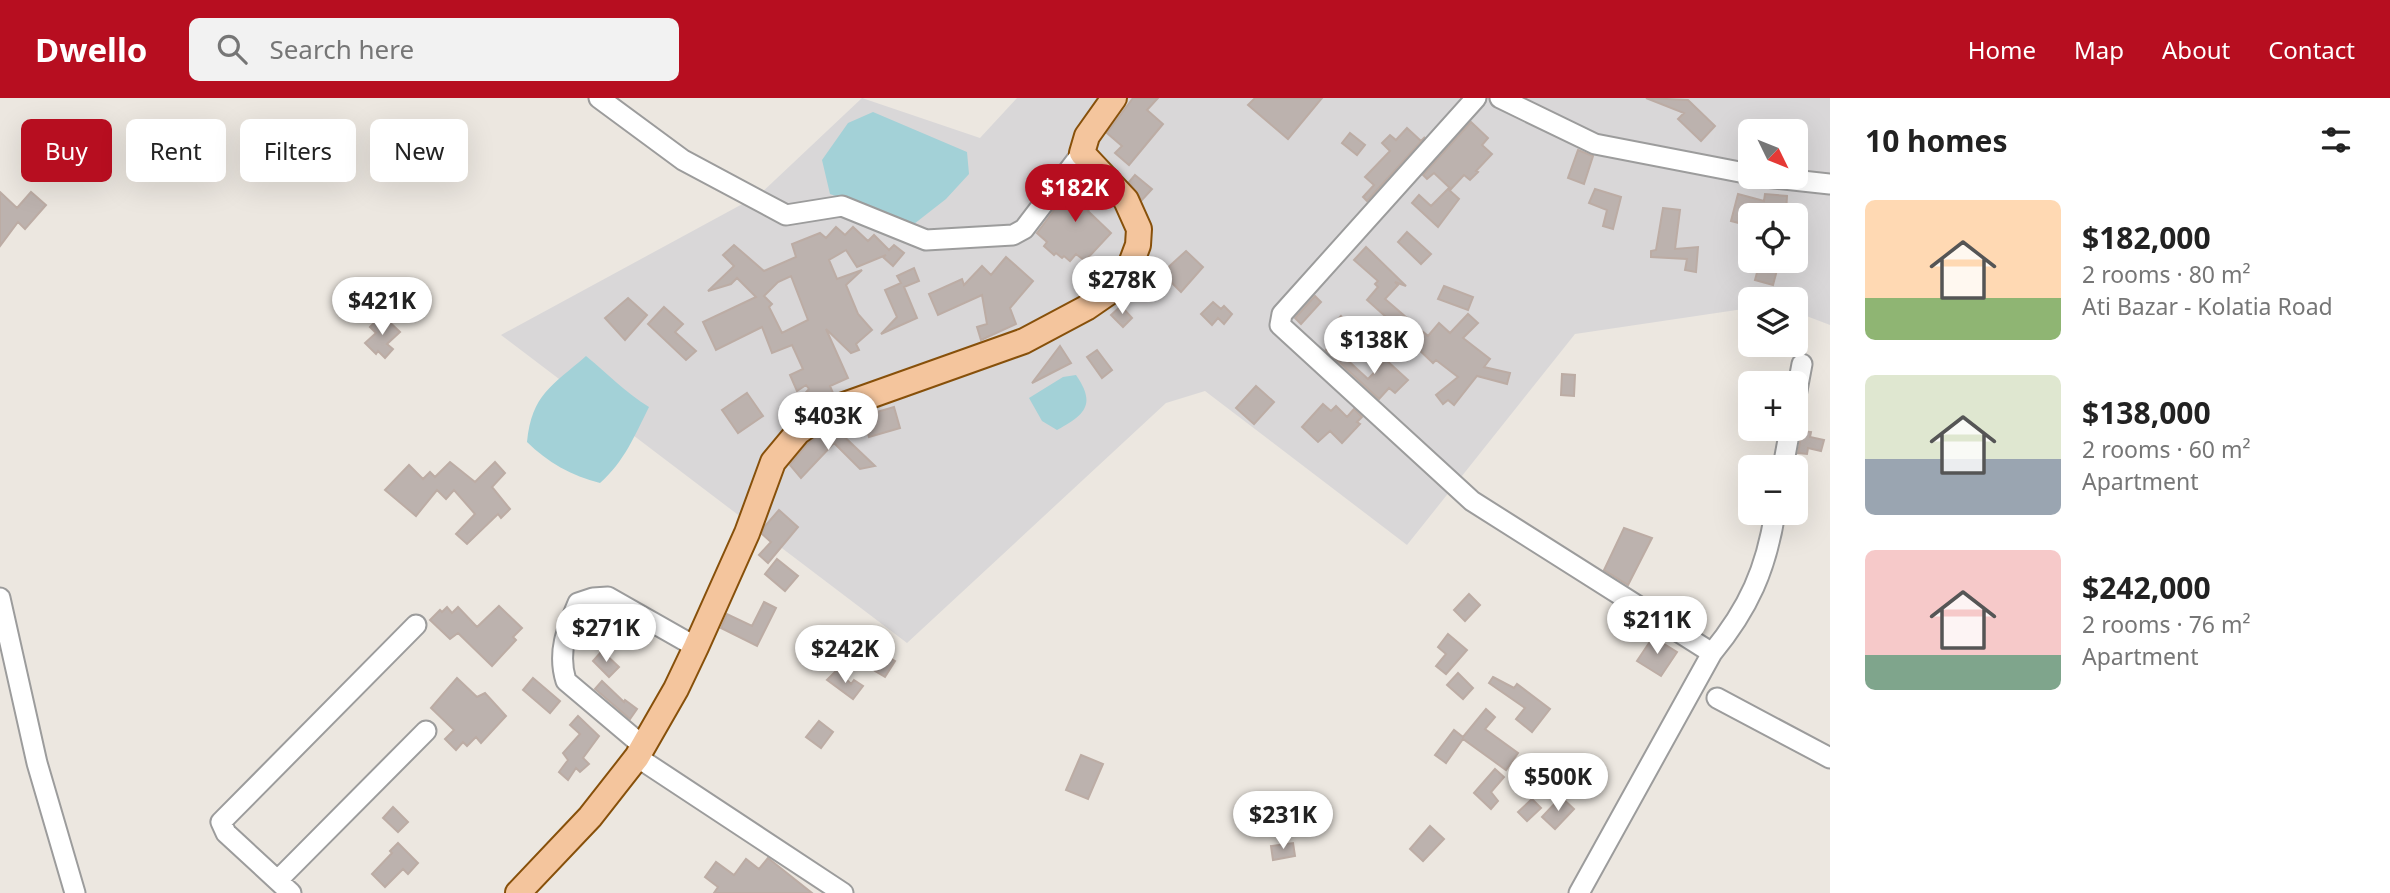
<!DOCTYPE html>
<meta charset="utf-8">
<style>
:root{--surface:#fff;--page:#f2f2f2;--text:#222;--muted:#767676;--accent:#b70e20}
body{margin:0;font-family:"Noto Sans",sans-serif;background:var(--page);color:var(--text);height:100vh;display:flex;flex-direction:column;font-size:26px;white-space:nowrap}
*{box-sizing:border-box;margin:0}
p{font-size:23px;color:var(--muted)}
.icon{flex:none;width:38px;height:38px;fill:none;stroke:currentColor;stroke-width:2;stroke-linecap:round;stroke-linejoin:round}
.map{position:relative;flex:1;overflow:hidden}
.side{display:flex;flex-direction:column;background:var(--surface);width:560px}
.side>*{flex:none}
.top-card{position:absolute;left:21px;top:21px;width:665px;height:63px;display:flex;gap:14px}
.needle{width:46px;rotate:133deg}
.buttons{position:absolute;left:1738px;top:21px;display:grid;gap:14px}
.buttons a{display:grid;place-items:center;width:70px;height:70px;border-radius:10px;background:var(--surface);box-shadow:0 7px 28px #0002;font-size:35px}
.price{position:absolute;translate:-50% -60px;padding:0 16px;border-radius:24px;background:#fff;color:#222;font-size:23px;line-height:46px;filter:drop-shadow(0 2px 4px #0008)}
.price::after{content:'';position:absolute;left:50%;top:42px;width:21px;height:16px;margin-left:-10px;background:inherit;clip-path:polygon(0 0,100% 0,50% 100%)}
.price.active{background:var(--accent);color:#fff}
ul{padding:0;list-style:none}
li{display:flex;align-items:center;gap:21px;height:175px;padding:0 35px}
li span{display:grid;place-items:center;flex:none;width:196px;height:140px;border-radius:10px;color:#555}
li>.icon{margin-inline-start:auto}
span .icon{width:84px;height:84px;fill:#fffc;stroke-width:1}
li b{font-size:30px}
h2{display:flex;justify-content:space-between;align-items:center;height:84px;padding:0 35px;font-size:30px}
.chip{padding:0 24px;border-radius:10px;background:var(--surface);box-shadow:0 7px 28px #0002;font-size:24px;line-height:63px}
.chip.active{background:var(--accent);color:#fff}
header{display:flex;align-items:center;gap:42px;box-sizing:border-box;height:98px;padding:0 35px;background:var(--accent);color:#fff}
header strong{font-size:33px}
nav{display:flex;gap:38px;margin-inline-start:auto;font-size:24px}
.search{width:490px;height:63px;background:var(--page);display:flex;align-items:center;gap:18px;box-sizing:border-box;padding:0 24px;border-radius:10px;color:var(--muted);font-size:26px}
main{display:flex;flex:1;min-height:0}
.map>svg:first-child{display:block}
.residential{fill:#d9d7d8;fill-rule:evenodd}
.water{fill:#a3d1d7}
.building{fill:#bcb2ae;stroke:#bcaca4;stroke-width:2;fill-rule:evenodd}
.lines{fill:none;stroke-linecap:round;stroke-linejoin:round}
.minor-casing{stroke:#9c9c9c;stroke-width:23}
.major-casing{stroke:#87500a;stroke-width:28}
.minor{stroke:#fff;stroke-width:19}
.major{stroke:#f4c59d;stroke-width:24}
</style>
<header>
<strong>Dwello</strong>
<div class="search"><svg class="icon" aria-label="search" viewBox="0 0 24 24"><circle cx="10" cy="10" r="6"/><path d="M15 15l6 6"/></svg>Search here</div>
<nav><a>Home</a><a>Map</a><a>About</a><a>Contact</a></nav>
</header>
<main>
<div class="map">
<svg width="1830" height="795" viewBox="0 0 1830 795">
<rect width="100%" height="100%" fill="#ece7e0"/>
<!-- residential -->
<path class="residential" d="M 862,0 L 980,40 L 1017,0 L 1830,0 L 1830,227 L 1796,214 L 1796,201 L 1750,201 L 1750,210 L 1575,236 L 1407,447 L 1205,293 L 1166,305 L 907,545 L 501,237 L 759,97 ZM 1750,33 L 1796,33 L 1796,79 L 1750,79 ZM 1750,117 L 1796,117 L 1796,163 L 1750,163 Z"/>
<!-- water -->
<path class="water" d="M 873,14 L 967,54 L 969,76 L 946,101 L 914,126 L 830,96 L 822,62 L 848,25 Z
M 586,258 C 607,275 626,295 649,309 C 635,337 624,364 600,385 C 572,378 547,364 527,344 C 532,296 552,288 586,258 Z
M 1076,277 C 1096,306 1086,316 1057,332 L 1042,323 L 1029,300 L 1063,279 Z"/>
<!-- building -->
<path class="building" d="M 1133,0 L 1158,0 L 1147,12 L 1163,26 L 1129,67 L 1115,55 L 1122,48 L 1107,35 Z
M 1255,0 L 1322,0 L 1288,41 L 1248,7 Z
M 1646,0 L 1688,2 L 1715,28 L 1701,43 L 1678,21 L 1684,15 Z
M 1471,24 L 1488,40 L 1482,47 L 1492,56 L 1476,73 L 1478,74 L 1470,82 L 1464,77 L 1451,91 L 1434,75 L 1427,81 L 1423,77 Z
M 1407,30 L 1421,43 L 1425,39 L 1367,103 L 1363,99 L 1374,87 L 1365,79 L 1390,53 L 1382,45 L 1390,37 L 1396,42 Z
M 1350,35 L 1365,47 L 1357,57 L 1342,45 Z
M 1578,52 L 1593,58 L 1584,86 L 1568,80 Z
M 1081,76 L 1100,96 L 1088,113 L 1111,135 L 1085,163 L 1076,156 L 1070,163 L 1064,158 L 1062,160 L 1056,155 L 1054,157 L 1044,148 L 1047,144 L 1037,135 Z
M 1135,77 L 1152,91 L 1142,102 L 1129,84 Z
M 1448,91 L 1459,101 L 1438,129 L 1412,105 L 1419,97 L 1431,108 Z
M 1595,91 L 1621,99 L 1613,131 L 1603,128 L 1607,112 L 1589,105 Z
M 0,94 L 17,110 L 31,94 L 46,107 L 25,131 L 18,124 L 0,148 Z
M 1738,96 L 1764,103 L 1765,96 L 1787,98 L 1786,115 L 1751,111 L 1746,127 L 1731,123 Z
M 1663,110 L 1680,112 L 1675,151 L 1698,149 L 1696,174 L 1685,172 L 1687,161 L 1651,159 L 1651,153 L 1656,152 Z
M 836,129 L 845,137 L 853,129 L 868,143 L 874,137 L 889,152 L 894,147 L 904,155 L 893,168 L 883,159 L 886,157 L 857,169 L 846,152 L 829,162 L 837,181 L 862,172 L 846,187 L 858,216 L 872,232 L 856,246 L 859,252 L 851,255 L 826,231 L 848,280 L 830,288 L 833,295 L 797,317 L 795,314 L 783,320 L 809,291 L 806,287 L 797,293 L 790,277 L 803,271 L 792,247 L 772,255 L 762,229 L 716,252 L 703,224 L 756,199 L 737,180 L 731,186 L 708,193 L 734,168 L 723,157 L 734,147 L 764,173 L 796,159 L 792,146 L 820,135 L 826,140 ZM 791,178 L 808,222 L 782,235 L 769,209 L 772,206 L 764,198 L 778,184 Z
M 1407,134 L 1431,156 L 1421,166 L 1398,144 Z
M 1366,149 L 1406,188 L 1395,184 L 1398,187 L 1385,201 L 1428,238 L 1439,225 L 1450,235 L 1468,216 L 1478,225 L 1463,240 L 1490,261 L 1484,269 L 1510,275 L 1507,286 L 1477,278 L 1454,307 L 1448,302 L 1443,306 L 1436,297 L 1458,279 L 1436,262 L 1433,265 L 1414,247 L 1409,252 L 1390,234 L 1395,227 L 1367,202 L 1378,189 L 1375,186 L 1378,183 L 1354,162 Z
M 1186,153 L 1203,169 L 1181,194 L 1162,175 Z
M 1006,159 L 1033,183 L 1010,210 L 1016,226 L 981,242 L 977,229 L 987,226 L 982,197 L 938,217 L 929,196 L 962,181 L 964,187 L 982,168 L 991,177 Z
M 1759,167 L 1777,172 L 1773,187 L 1755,182 Z
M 914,170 L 919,183 L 904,189 L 917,220 L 881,236 L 897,219 L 885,192 L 901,185 L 897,178 Z
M 1444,188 L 1473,199 L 1468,212 L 1438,201 Z
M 1315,198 L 1321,204 L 1301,226 L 1295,220 Z
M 628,200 L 647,217 L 625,242 L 605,220 Z
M 1213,204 L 1221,211 L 1224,208 L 1232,216 L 1224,226 L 1218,220 L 1212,227 L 1201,216 Z
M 1121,208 L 1132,220 L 1123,229 L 1111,217 Z
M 664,209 L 683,226 L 675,234 L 696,253 L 686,262 L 648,226 Z
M 382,217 L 400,234 L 387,246 L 393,251 L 385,260 L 378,253 L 376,256 L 365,245 L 376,235 L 370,229 Z
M 1341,218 L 1352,228 L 1340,240 L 1329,230 Z
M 1331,247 L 1368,281 L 1386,262 L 1408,282 L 1395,295 L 1389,290 L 1379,301 L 1326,252 Z
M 1060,248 L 1071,265 L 1032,285 Z
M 1097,252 L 1112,272 L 1102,280 L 1087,259 Z
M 1562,276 L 1575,277 L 1574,298 L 1561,297 Z
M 1256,288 L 1274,304 L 1254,326 L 1236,310 Z
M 747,295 L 763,318 L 738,335 L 722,312 Z
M 1323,306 L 1331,313 L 1336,308 L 1347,319 L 1354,311 L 1362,319 L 1357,324 L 1360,326 L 1342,345 L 1330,333 L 1318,344 L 1302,329 Z
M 894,309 L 900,330 L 869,339 L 863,318 Z
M 833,328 L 875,368 L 860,371 L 834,345 L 801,380 L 790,367 L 808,345 Z
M 1802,333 L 1811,334 L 1810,339 L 1824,342 L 1821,353 L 1808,350 L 1807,356 L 1798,355 Z
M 450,364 L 475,384 L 495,364 L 505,375 L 492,389 L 510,411 L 501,420 L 498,416 L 467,446 L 456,436 L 475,416 L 454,392 L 446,401 L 437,392 L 416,418 L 385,392 L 409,367 L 423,381 L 430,374 L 435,379 Z
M 779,412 L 798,429 L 768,465 L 759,457 L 771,444 L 762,436 L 765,428 Z
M 1624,430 L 1652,440 L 1628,487 L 1604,472 Z
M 777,461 L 798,478 L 785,493 L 765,476 Z
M 1469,496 L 1480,507 L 1465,523 L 1454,512 Z
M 764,504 L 776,510 L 757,548 L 721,530 L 727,516 L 752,528 Z
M 499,508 L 522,530 L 513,539 L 516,542 L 492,568 L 458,535 L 450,541 L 430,522 L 440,512 L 442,514 L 447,509 L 452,515 L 458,509 L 477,529 Z
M 1448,536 L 1467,552 L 1446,576 L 1436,568 L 1446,556 L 1438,549 Z
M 1653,539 L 1677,554 L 1661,578 L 1637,563 Z
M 602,553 L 619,569 L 609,579 L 593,563 Z
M 885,557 L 895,563 L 885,579 L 875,573 Z
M 837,572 L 851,586 L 854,582 L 863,588 L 853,601 L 827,582 Z
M 1458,575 L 1473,590 L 1463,601 L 1447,587 Z
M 1493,579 L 1514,590 L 1517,586 L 1550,611 L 1532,634 L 1516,621 L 1525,610 L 1489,585 Z
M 457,580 L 477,599 L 485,595 L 506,618 L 481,645 L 476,639 L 467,648 L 463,644 L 456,652 L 445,641 L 454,632 L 431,610 Z
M 533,580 L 560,603 L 550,615 L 523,592 Z
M 602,583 L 624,604 L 625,602 L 637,611 L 630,621 L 595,591 Z
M 1486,611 L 1495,619 L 1485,631 L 1518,655 L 1506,672 L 1463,641 L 1446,665 L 1435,657 L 1454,632 L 1463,639 Z
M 578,618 L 599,638 L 583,660 L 589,666 L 580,674 L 576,670 L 568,682 L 559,674 L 568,662 L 563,655 L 580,636 L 570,627 Z
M 819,623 L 833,634 L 821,650 L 806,639 Z
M 1081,657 L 1103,666 L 1088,701 L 1066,692 Z
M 1495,671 L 1504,679 L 1491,694 L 1498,703 L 1491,711 L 1474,695 Z
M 1564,671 L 1574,682 L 1558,696 L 1549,685 Z
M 1561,699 L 1574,711 L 1555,731 L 1542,719 Z
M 1532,701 L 1541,710 L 1527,723 L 1518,714 Z
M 393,709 L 408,724 L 398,734 L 383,720 Z
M 1430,728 L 1444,741 L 1423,763 L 1410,751 Z
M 398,745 L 418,765 L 408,776 L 403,771 L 385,789 L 372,776 L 392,755 L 390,753 Z
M 1293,745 L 1295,758 L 1273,762 L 1271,748 Z
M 768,760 L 812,795 L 714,795 L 718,789 L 705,779 L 716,764 L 734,777 L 746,761 L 759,771 Z"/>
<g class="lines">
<!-- minor casing -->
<g class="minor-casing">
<path id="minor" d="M 599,0 L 683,62 L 786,117 L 842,108 L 926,142 L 1013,137 L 1024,131 L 1082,55
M 1476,0 L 1282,216 L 1280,227 L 1472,403 L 1712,555 C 1749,510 1766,471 1775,415
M 1500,0 L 1595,46 L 1750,76
M 1765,79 L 1830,86
M 1796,298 L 1802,266
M 1783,369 L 1790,331
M 0,500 L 37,665 L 75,795
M 1717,600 L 1830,660
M 643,648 L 566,583 C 557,554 567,531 578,505 L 593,500 L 608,499 L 696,549
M 637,659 L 843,795
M 278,782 L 426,633
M 291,795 L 226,735 L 221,724 L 416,527
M 1579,795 L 1712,555"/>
</g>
<!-- major casing -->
<g class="major-casing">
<path id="major" d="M 518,795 L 590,719 L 637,659 L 676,591 L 696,549 L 747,435 L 773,364 L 798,334 L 830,312 L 1024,243 L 1086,210 L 1115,190 L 1129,171 L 1138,147 L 1139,131 L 1126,102 L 1082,55 L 1087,38 L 1114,0"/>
</g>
<!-- minor -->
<use href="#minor" class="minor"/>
<!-- major -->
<use href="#major" class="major"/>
</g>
</svg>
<div class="buttons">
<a><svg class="needle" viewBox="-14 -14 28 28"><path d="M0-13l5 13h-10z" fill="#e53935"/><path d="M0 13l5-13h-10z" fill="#767676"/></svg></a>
<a><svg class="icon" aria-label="locate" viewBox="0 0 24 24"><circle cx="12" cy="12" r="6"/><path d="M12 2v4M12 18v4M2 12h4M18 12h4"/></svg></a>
<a><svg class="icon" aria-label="layers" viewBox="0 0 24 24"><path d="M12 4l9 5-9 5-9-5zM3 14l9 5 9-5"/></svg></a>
<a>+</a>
<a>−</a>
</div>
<b class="price active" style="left:1075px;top:126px">$182K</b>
<b class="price" style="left:1122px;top:218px">$278K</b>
<b class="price" style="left:382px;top:239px">$421K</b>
<b class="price" style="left:1374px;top:278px">$138K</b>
<b class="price" style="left:828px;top:354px">$403K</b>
<b class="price" style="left:1657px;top:558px">$211K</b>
<b class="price" style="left:606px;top:566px">$271K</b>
<b class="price" style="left:845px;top:587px">$242K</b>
<b class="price" style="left:1558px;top:715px">$500K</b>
<b class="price" style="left:1283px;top:753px">$231K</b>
<div class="top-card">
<a class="chip active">Buy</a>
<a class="chip">Rent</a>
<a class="chip">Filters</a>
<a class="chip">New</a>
</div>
</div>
<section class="side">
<h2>10 homes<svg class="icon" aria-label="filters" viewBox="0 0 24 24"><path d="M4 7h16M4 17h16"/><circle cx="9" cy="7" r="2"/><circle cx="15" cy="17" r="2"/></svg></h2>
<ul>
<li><span style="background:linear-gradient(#ffd9b3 70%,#8fb573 0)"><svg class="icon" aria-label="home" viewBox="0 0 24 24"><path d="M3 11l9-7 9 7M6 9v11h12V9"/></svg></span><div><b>$182,000</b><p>2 rooms · 80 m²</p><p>Ati Bazar - Kolatia Road</p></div></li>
<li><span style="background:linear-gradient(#dfe7d0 60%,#9aa5b1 0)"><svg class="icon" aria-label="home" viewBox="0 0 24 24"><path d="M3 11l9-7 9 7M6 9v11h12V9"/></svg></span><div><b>$138,000</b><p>2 rooms · 60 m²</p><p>Apartment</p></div></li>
<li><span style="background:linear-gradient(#f6c9c9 75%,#7fa58c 0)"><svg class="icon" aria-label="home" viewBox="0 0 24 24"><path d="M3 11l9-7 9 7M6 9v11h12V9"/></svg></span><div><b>$242,000</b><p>2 rooms · 76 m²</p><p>Apartment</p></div></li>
</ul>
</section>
</main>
